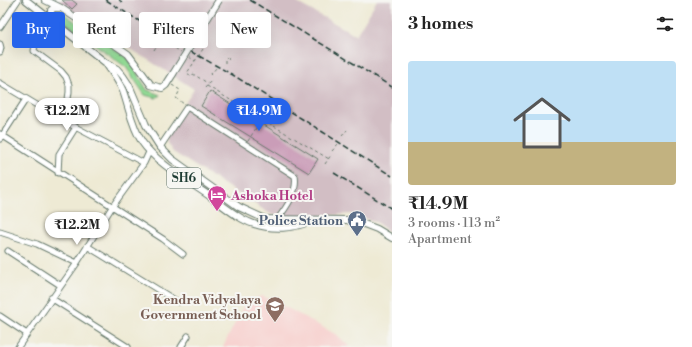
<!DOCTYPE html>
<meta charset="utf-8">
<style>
:root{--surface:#fff;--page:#f6f6f6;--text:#222;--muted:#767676;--accent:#2563eb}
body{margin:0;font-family:"Libre Bodoni",serif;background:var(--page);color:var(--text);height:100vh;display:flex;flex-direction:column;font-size:15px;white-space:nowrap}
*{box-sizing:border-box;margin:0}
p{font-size:13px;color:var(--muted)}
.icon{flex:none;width:22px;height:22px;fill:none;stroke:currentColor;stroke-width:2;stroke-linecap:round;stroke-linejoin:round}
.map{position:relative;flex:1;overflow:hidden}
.sheet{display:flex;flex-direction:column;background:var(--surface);width:300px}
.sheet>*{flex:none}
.top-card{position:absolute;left:12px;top:12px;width:320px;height:36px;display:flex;gap:8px}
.price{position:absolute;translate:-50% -34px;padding:0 9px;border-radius:14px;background:#fff;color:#222;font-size:13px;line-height:26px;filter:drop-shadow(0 1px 2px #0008)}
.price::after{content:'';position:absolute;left:50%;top:24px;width:12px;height:9px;margin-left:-6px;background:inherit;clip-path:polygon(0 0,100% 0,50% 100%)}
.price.selected{background:var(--accent);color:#fff}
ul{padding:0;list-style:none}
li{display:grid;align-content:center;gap:8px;height:212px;padding:0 16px}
li span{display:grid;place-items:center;height:124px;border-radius:4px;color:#555}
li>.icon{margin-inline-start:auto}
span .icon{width:72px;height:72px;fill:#fffc;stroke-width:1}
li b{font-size:17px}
h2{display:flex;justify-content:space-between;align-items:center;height:48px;padding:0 16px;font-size:17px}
.chip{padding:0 14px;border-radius:4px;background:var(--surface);box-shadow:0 4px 16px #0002;font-size:14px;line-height:36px}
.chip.selected{background:var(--accent);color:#fff}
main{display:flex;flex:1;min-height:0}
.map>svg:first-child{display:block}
.built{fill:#f7d0ce}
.industrial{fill:#d2bec4}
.green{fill:#93db95;stroke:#598c64}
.building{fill:#ca9db8}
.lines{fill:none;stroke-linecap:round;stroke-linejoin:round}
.minor-casing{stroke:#677a6c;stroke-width:7}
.major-casing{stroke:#677a6c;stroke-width:8}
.path{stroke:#677a6c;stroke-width:1;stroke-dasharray:3 3;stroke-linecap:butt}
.minor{stroke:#fff;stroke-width:5}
.major{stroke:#fff;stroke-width:6}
.rail{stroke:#1f3d34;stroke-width:1.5;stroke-dasharray:6 3;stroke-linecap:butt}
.major-bridge-casing{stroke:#677a6c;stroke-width:8;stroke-linecap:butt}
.major-bridge{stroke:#fff;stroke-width:6}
.labels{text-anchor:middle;stroke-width:4;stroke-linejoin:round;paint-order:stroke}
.shield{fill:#f6f6f2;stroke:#60746d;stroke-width:1}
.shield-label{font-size:12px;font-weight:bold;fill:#1f3d34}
.hotel-label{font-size:13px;font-weight:bold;fill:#b23c85;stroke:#f6f6f2;text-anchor:start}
.service-label{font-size:13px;font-weight:bold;fill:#4e5e75;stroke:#f6f6f2;text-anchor:end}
.education-label{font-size:13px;font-weight:bold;fill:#785e54;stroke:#f6f6f2;text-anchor:end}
</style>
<main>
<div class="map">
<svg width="392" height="347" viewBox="0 0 392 347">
<rect width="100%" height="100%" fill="#f6f6f2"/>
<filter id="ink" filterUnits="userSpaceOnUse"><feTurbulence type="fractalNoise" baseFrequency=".025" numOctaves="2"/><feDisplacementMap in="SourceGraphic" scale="8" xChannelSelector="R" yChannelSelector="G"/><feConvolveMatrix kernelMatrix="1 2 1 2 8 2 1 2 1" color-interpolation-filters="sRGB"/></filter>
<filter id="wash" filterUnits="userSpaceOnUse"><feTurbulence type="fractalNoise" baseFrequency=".012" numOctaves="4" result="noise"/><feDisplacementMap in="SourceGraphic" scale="16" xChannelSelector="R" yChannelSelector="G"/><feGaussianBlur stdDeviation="0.9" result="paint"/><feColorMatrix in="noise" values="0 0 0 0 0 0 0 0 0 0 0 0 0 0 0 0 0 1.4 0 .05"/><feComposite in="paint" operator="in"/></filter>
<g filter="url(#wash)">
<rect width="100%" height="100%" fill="#eeead4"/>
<!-- built -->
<path class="built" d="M 262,296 L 293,311 L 337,335 L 350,347 L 223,347 L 246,301 Z"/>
<!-- industrial -->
<path class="industrial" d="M 54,0 L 292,0 L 356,35 L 377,0 L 392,0 L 392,234 L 376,222 L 352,214 L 295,217 L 272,215 L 173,152 L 167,143 L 167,132 L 194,89 Z"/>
<!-- green -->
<path class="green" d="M 61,14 L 64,14 L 128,58 L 147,90 L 160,95 L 156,98 L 145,95 L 126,67 L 59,18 Z"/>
<g id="blocks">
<!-- building -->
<path class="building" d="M 62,0 L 72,0 L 77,4 L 72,9 Z
M 210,91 L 318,159 L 309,173 L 201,106 Z"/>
</g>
</g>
<g filter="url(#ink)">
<use href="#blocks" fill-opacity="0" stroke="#677a6c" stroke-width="1"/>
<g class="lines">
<!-- minor casing -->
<g class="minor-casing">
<path id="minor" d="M 52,21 L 35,44 L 34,51 L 61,71 L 66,77 L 69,85 L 69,92 L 68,99 L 60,119
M 0,27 L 18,0
M 0,44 L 1,48 L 0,52
M 0,83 L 60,119 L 144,163
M 0,134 L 163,239 L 183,254
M 0,139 L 26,99
M 160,147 L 187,107 L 295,176 C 298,192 286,208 277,220
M 58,173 L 59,154 L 76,127
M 0,232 L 37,244 L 77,263
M 87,246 L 178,302
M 8,251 L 60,285
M 51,298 L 128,347
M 0,316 L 27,334
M 18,347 L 77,263 L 112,207 L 144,163 L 149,152
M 181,347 L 188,336"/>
</g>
<!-- major casing -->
<g class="major-casing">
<path id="major" d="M 26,0 L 106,63 L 117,69 L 123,76 L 129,85 L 146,125 L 160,147 L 172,159 L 239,207 L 265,219 L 347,220 L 364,224 L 377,229 L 392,238
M 45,0 L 61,8 L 95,31 L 128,54 L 151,85 L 162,88 L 166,85 L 173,74
M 51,20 L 51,10 L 54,8 L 61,8
M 107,65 C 113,73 119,82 123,91 C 129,108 132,127 142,142 C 156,163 190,182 211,197 C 224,206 238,219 254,224 C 272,230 294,229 311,221"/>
</g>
<!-- path -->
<path class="path" d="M 203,49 L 187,73 L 191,76 L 193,74 L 209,84
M 154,50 L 161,39 L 181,52
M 189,57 L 195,61
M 225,63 L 225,58 L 230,59
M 210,75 L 217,67
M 172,85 L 180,90 L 176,98 L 184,104
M 207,86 L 329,159
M 205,88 L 211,81
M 342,136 L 347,130
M 248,141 L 261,120
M 332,151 L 338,144
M 325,164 L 331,155"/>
<!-- minor -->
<use href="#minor" class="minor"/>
<!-- major -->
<use href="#major" class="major"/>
<!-- rail -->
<path class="rail" d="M 106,0 L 163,36 L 233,75 L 392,176
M 119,0 L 122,2
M 250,0 L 392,87
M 148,20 L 184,42
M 334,173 L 392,209"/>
<!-- major-bridge casing -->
<g class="major-bridge-casing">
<path id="major-bridge" d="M 173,74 L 219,0"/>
</g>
<!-- major-bridge -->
<use href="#major-bridge" class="major-bridge"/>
</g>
</g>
<!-- icons -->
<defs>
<g id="hotel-pin" transform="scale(1)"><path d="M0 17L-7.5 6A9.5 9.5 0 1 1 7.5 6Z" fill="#d1479c" stroke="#f6f6f2"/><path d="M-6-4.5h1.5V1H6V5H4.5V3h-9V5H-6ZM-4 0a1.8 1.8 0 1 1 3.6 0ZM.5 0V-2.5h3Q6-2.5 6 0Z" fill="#fff"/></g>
<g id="civic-pin" transform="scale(1)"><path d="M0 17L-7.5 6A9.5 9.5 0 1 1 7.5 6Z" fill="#5c6f8a" stroke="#f6f6f2"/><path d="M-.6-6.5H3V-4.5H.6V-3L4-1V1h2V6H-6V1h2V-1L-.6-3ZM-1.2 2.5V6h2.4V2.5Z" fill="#fff"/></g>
<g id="school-pin" transform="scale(1)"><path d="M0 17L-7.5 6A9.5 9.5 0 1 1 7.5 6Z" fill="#8d6e63" stroke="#f6f6f2"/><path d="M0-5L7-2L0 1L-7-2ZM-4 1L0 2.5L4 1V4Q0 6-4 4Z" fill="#fff"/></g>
</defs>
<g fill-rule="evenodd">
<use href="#hotel-pin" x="217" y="195"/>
<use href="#civic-pin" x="357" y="220"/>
<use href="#school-pin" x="275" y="306"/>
</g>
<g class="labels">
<!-- shield labels -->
<rect class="shield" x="167" y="168" width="34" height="20" rx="3"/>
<g class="shield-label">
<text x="184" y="182">SH6</text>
</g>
<!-- hotel labels -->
<g class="hotel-label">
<text x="231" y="200">Ashoka Hotel</text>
</g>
<!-- service labels -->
<g class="service-label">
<text x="343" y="225">Police Station</text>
</g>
<!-- education labels -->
<g class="education-label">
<text x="261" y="304">Kendra Vidyalaya<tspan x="261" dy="15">Government School</tspan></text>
</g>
</g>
</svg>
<b class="price" style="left:67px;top:132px">₹12.2M</b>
<b class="price selected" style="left:259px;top:132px">₹14.9M</b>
<b class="price" style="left:77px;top:246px">₹12.2M</b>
<div class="top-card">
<a class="chip selected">Buy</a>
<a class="chip">Rent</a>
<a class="chip">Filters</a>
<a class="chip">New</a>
</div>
</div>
<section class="sheet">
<h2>3 homes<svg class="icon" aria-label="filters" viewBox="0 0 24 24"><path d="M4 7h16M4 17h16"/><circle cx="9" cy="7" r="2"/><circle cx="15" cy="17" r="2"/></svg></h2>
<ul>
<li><span style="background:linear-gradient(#bfe0f5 65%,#c2b280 0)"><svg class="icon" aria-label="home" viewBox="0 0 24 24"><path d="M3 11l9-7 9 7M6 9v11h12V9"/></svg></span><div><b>₹14.9M</b><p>3 rooms · 113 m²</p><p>Apartment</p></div></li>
</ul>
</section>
</main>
